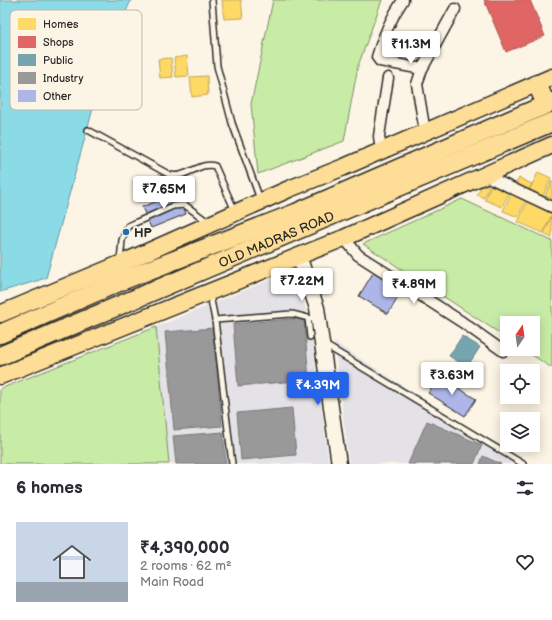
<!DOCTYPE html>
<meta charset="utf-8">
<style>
:root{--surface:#fff;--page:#f2f2f3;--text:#2b2b33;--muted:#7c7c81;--accent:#2563eb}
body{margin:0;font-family:"Balsamiq Sans",sans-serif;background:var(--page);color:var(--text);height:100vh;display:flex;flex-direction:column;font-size:15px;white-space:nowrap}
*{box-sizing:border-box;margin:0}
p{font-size:13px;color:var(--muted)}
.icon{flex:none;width:22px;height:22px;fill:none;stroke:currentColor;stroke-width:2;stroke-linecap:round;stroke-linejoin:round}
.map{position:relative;height:464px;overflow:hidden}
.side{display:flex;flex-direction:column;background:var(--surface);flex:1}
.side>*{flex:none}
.needle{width:26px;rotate:13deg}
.tools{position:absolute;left:500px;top:316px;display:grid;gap:8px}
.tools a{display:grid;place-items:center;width:40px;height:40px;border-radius:0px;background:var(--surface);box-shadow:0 2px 10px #0003;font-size:20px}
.price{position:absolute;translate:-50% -34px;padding:0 9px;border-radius:4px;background:#fff;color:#222;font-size:13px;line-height:26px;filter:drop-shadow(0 1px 2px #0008)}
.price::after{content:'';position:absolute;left:50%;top:24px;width:12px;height:9px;margin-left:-6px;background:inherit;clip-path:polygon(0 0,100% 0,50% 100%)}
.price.on{background:var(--accent);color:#fff}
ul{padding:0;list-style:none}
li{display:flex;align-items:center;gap:12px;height:100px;padding:0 16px}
li span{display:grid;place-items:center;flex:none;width:112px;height:80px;border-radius:0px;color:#555}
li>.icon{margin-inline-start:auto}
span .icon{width:48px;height:48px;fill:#fffc;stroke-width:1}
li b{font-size:17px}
h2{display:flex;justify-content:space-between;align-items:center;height:48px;padding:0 16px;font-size:17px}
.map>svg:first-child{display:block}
.built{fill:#e4e2e6}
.green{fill:#c8eca6;stroke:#7a8c68}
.water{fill:#8bdbe6;stroke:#65959b}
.homes{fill:#ffd966;stroke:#bfa554}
.shops{fill:#e06666;stroke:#aa5454}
.public{fill:#76a5af;stroke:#608087}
.industry{fill:#999;stroke:#787878}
.building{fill:#adb6e7;stroke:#2b2b2b}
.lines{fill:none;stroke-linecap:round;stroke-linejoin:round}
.lane-casing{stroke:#2b2b2b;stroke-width:8}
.street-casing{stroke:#2b2b2b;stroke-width:13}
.secondary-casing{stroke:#2b2b2b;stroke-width:17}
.primary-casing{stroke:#2b2b2b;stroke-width:19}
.highway-casing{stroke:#2b2b2b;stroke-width:21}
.lane{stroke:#fcf5e5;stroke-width:5}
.street{stroke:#fcf5e5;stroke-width:10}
.secondary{stroke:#fcf5e5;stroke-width:14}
.primary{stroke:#fede96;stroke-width:16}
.highway{stroke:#fede96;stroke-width:18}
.poi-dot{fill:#1f6fb2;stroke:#fcf5e5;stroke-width:1.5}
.labels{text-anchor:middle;stroke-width:4;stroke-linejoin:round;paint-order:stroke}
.poi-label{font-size:13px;font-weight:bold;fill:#2b2b2b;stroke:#fcf5e5;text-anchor:start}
.street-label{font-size:13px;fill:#2b2b2b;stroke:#fcf5e5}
.key{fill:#fcf5e5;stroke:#bdb8ad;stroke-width:1}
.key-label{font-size:11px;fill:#2b2b2b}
</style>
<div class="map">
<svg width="552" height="464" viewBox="0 0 552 464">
<rect width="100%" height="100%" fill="#fcf5e5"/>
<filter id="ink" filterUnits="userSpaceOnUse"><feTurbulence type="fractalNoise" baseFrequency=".025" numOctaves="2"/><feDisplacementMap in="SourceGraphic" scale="8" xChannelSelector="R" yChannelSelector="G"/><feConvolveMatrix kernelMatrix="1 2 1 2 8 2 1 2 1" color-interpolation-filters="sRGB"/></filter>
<g filter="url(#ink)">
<!-- built -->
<path class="built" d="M 291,271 L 309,316 L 329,464 L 169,464 L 156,327 Z
M 334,342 L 526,464 L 349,464 Z"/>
<!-- green -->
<path class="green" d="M 273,0 L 382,0 L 358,66 L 344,141 L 258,174 L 251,104 Z
M 462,199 L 552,241 L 552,368 L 523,349 L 533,349 L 533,323 L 507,323 L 507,338 L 363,244 Z
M 156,327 L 169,464 L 0,464 L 0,389 Z"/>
<!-- water -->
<path class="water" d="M 0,0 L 131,0 L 105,60 L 99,87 L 46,278 L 0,292 Z"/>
<!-- homes -->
<path class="homes" d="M 222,0 L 241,0 L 243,18 L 224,19 Z
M 187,56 L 189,76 L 176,77 L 174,58 Z
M 171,58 L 173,77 L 160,78 L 158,59 Z
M 207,76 L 208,95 L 192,97 L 190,77 Z
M 538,172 L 551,178 L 542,198 L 529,191 Z
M 519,178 L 532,184 L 528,191 L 515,185 Z
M 552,180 L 552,199 L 545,196 Z
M 483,183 L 489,186 L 484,198 L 477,195 Z
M 491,185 L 509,193 L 502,207 L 485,200 Z
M 512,191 L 527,198 L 518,217 L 503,211 Z
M 528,200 L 552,211 L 552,214 L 543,233 L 518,222 Z
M 552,215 L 552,238 L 544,234 Z"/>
<!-- shops -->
<path class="shops" d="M 484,0 L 530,0 L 545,36 L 506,52 Z"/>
<!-- public -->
<path class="public" d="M 462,336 L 480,347 L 467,367 L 449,356 Z"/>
<!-- industry -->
<path class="industry" d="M 304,318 L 309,380 L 238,386 L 233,324 Z
M 213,328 L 222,426 L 174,430 L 165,332 Z
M 292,408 L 296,455 L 241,460 L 237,413 Z
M 427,421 L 482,445 L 474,464 L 408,464 Z
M 223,432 L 226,464 L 176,464 L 173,436 Z
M 483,456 L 501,464 L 480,464 Z"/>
<!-- building -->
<path class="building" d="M 178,193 L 186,214 L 151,228 L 142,207 Z
M 373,273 L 402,291 L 388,314 L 359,296 Z
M 439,376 L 476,399 L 465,416 L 428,393 Z"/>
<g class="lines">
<!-- lane casing -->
<g class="lane-casing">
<path id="lane" d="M 212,0 L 217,66 L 232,123 L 260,199
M 88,130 L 170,175 C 186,179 200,161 215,166 L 235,211
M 120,261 L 122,240 L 128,226 L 173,206 L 185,205 L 208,222
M 210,295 L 215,320 L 232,464
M 308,318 L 310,337
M 215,320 L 291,314 C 301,315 309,320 318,319
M 325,345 L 523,464"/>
</g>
<!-- street casing -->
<g class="street-casing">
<path id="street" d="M 403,0 C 391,18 383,36 377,57 L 380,61 L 422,69
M 425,132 L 417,84 L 422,69 L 455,9
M 381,151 L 379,136 L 388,78
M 484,175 L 552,207
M 344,238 L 358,255 L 462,322 L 503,351"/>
</g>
<!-- secondary casing -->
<g class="secondary-casing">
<path id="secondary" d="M 299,256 L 317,308 L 339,464"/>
</g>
<!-- primary casing -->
<g class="primary-casing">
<path id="primary" d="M 0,314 L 120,264 L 289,189 L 344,167 L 552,77
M 0,376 L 344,238 L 552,145"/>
</g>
<!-- highway casing -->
<g class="highway-casing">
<g id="highway">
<path d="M 537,84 L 546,104"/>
<path d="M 0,334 L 126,279 L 296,213 L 552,102"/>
<path id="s1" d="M 0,356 L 552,122"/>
</g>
</g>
<!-- lane -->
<use href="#lane" class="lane"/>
<!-- street -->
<use href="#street" class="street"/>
<!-- secondary -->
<use href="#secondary" class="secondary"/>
<!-- primary -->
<use href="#primary" class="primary"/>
<!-- highway -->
<use href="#highway" class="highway"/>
</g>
</g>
<!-- markers -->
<circle class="poi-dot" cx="126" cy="232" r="4"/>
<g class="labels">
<!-- poi labels -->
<g class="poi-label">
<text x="134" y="237">HP</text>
</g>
<!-- street labels -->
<g class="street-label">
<text dy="5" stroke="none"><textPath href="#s1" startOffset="300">OLD MADRAS ROAD</textPath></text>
</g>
</g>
<!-- legend -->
<rect x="10" y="10" width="132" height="100" rx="6" class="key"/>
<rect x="18" y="18" width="18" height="12" fill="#ffd966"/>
<rect x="18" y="36" width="18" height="12" fill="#e06666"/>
<rect x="18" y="54" width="18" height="12" fill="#76a5af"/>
<rect x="18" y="72" width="18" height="12" fill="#999"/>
<rect x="18" y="90" width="18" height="12" fill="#adb6e7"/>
<g class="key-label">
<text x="43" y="28">Homes</text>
<text x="43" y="46">Shops</text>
<text x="43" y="64">Public</text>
<text x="43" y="82">Industry</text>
<text x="43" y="100">Other</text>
</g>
</svg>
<div class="tools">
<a><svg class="needle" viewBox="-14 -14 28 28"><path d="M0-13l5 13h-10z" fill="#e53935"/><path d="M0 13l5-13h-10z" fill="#7c7c81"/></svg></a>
<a><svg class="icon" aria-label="locate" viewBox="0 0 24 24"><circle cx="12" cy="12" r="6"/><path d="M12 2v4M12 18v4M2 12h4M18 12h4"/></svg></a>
<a><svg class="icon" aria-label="layers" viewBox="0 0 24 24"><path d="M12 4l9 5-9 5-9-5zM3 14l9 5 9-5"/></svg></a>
</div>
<b class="price" style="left:411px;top:65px">₹11.3M</b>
<b class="price" style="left:164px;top:210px">₹7.65M</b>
<b class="price" style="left:302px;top:302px">₹7.22M</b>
<b class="price" style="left:414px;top:305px">₹4.89M</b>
<b class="price" style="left:452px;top:396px">₹3.63M</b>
<b class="price on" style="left:318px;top:406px">₹4.39M</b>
</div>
<section class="side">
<h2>6 homes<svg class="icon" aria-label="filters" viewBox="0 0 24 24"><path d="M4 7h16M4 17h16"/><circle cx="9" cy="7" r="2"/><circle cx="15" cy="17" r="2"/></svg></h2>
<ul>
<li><span style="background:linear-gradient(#c9d6e8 75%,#9aa5b1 0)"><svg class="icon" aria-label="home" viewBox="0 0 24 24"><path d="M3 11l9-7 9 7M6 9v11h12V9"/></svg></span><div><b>₹4,390,000</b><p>2 rooms · 62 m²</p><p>Main Road</p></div><svg class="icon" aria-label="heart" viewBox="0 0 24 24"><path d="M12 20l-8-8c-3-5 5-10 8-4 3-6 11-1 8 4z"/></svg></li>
</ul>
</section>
